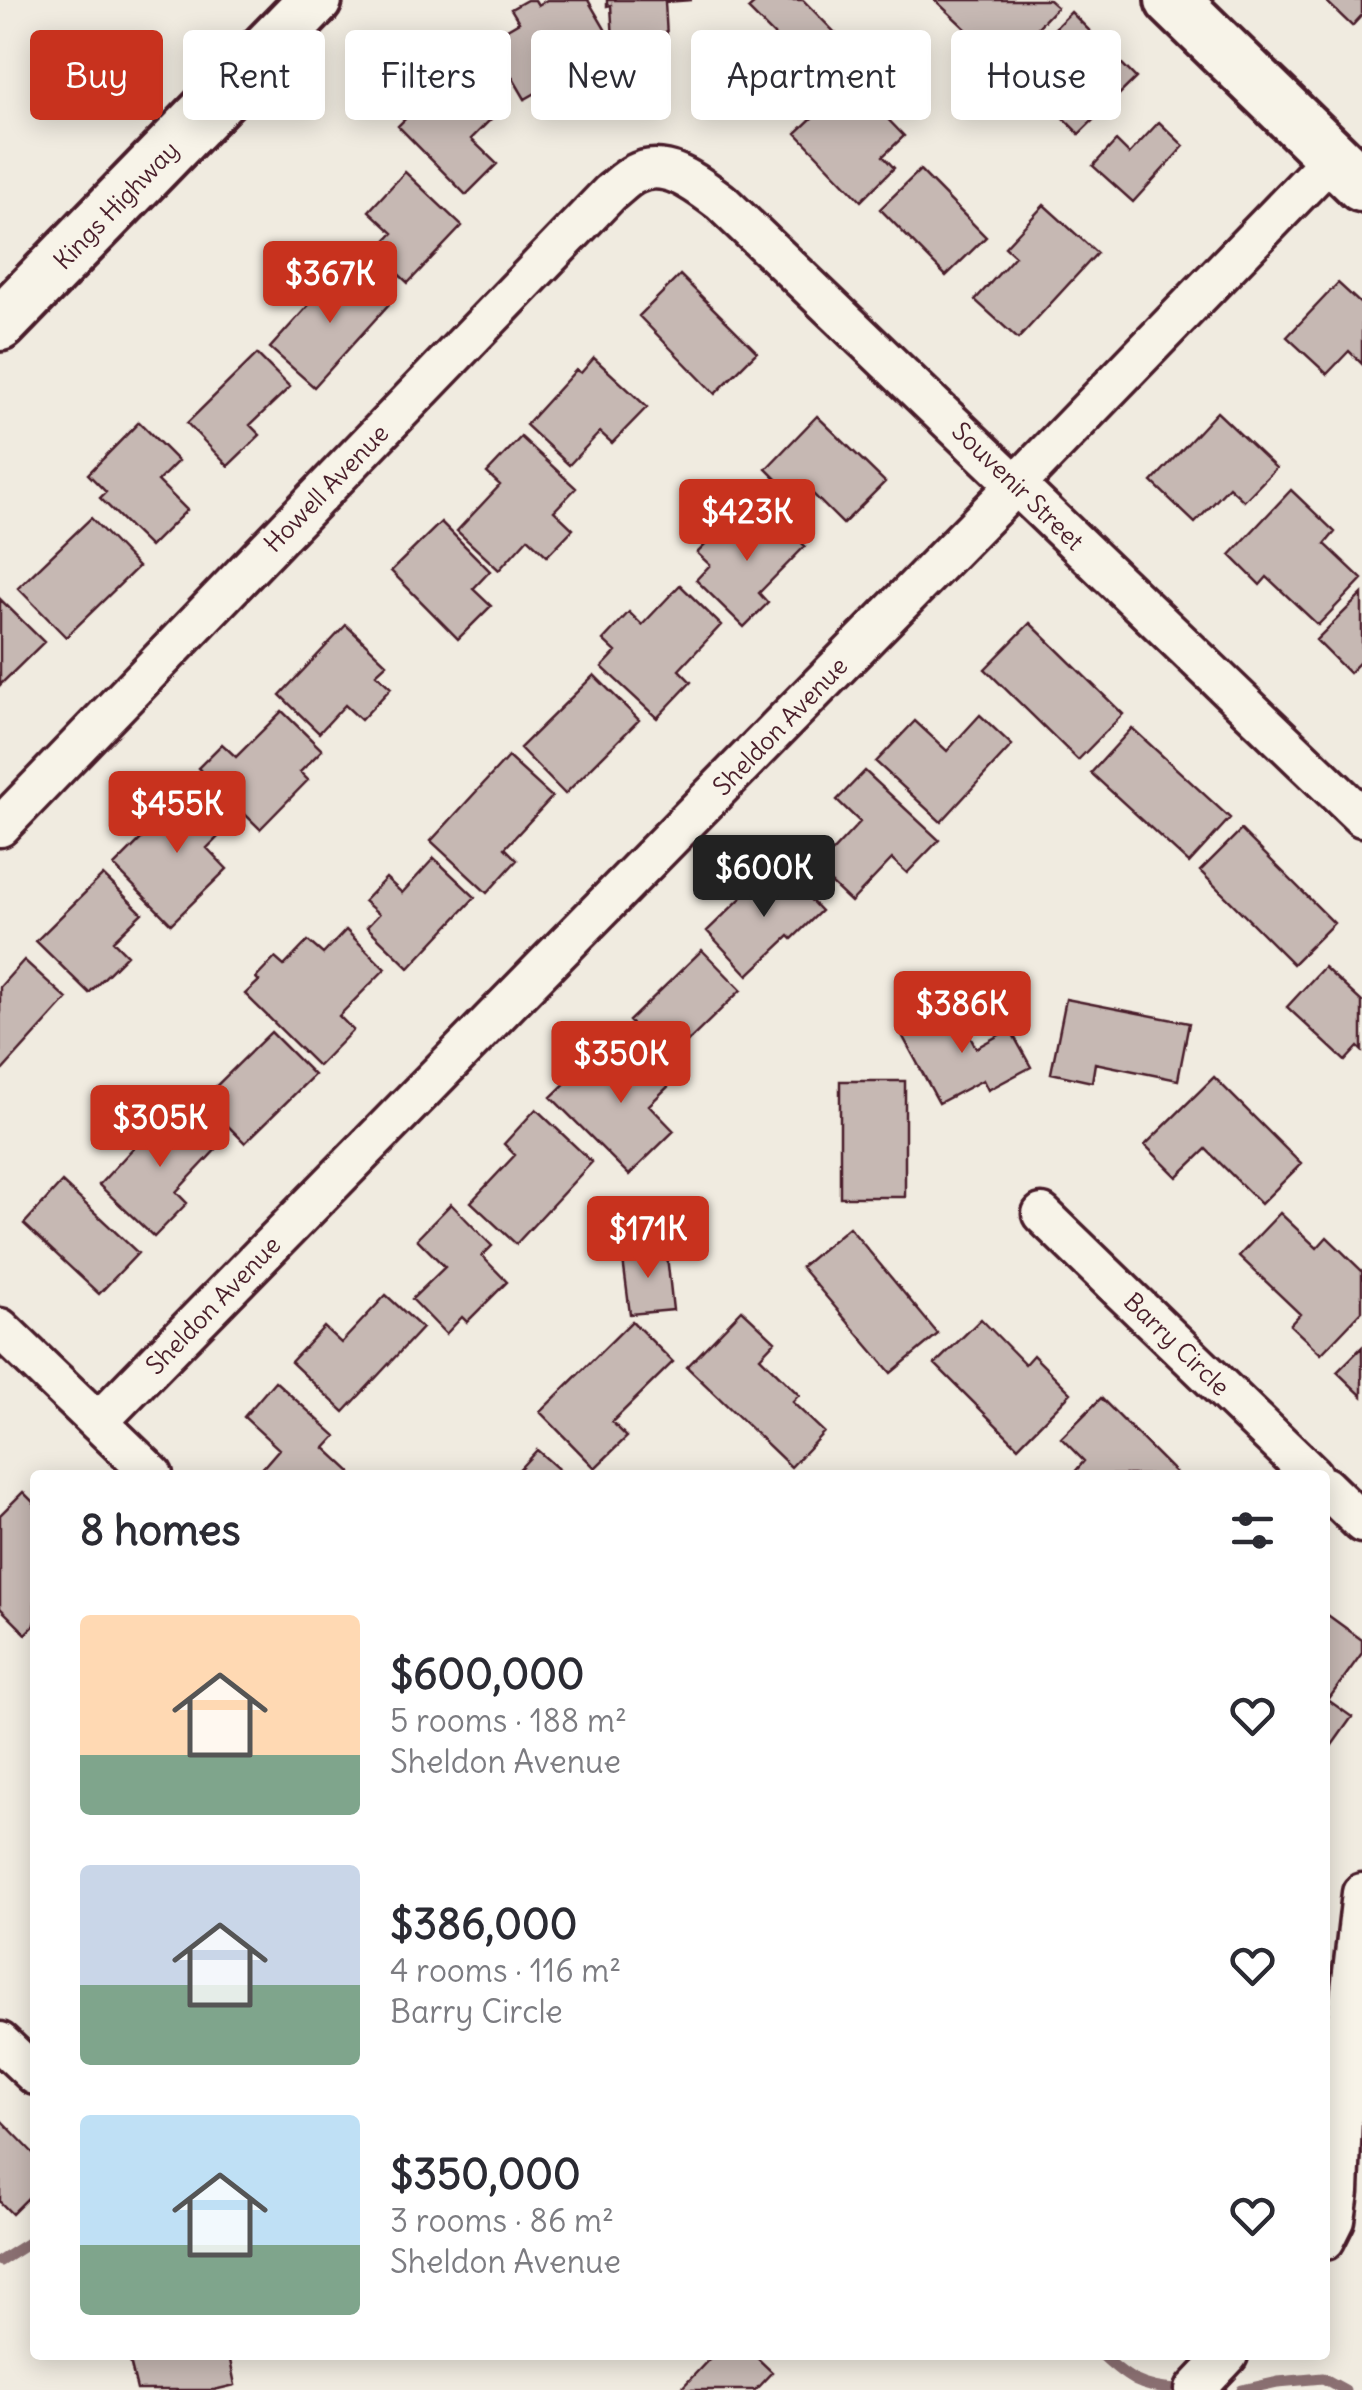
<!DOCTYPE html>
<meta charset="utf-8">
<style>
:root{--surface:#fff;--page:#f7f7f7;--text:#2b2b33;--muted:#7c7c81;--accent:#c8321e}
body{margin:0;font-family:Delius,sans-serif;background:var(--page);color:var(--text);height:100vh;display:flex;flex-direction:column;font-size:38px;white-space:nowrap}
*{box-sizing:border-box;margin:0}
p{font-size:32px;color:var(--muted)}
.icon{flex:none;width:55px;height:55px;fill:none;stroke:currentColor;stroke-width:2;stroke-linecap:round;stroke-linejoin:round}
.map{position:relative;flex:1;overflow:hidden}
.details{position:absolute;left:30px;top:1470px;width:1300px;height:890px;display:flex;flex-direction:column;background:var(--surface);border-radius:10px;box-shadow:0 5px 25px #0003}
.details>*{flex:none}
.banner{position:absolute;left:30px;top:30px;width:1302px;height:90px;display:flex;gap:20px}
.price{position:absolute;translate:-50% -85px;padding:0 22px;border-radius:10px;background:var(--accent);color:#fff;font-size:32px;line-height:65px;filter:drop-shadow(0 2px 5px #0008)}
.price::after{content:'';position:absolute;left:50%;top:60px;width:30px;height:22px;margin-left:-15px;background:inherit;clip-path:polygon(0 0,100% 0,50% 100%)}
.price.current{background:#222;color:#fff}
ul{padding:0;list-style:none}
li{display:flex;align-items:center;gap:30px;height:250px;padding:0 50px}
li span{display:grid;place-items:center;flex:none;width:280px;height:200px;border-radius:10px;color:#555}
li>.icon{margin-inline-start:auto}
span .icon{width:120px;height:120px;fill:#fffc;stroke-width:1}
li b{font-size:42px}
h2{display:flex;justify-content:space-between;align-items:center;height:120px;padding:0 50px;font-size:42px}
.tag{padding:0 35px;border-radius:10px;background:var(--surface);box-shadow:0 5px 25px #0003;font-size:35px;line-height:90px}
.tag.current{background:var(--accent);color:#fff}
.map>svg:first-child{display:block}
.lines{fill:none;stroke-linecap:round;stroke-linejoin:round}
.stream{stroke:#8b6f72;stroke-width:11}
.building{fill:#c6b8b3;stroke:#4a1f2b;stroke-width:2.5}
.street-casing{stroke:#4a1f2b;stroke-width:45}
.secondary-casing{stroke:#4a1f2b;stroke-width:60}
.street{stroke:#f7f3e8;stroke-width:38}
.secondary{stroke:#f7f3e8;stroke-width:52}
.labels{text-anchor:middle;stroke-width:8;stroke-linejoin:round;paint-order:stroke}
.street-label{font-size:25px;fill:#4a1f2b;stroke:#f7f3e8}
</style>
<div class="map">
<svg width="1362" height="2390" viewBox="0 0 1362 2390">
<rect width="100%" height="100%" fill="#f0ebe0"/>
<filter id="ink" filterUnits="userSpaceOnUse"><feTurbulence type="fractalNoise" baseFrequency=".01" numOctaves="2"/><feDisplacementMap in="SourceGraphic" scale="20" xChannelSelector="R" yChannelSelector="G"/><feConvolveMatrix kernelMatrix="1 2 1 2 8 2 1 2 1" color-interpolation-filters="sRGB"/></filter>
<g filter="url(#ink)">
<g class="lines">
<!-- stream -->
<path class="stream" d="M 0,2261 L 35,2239
M 1102,2355 C 1128,2379 1141,2388 1177,2390
M 1242,2390 L 1278,2382 L 1323,2378 L 1345,2390"/>
</g>
<!-- building -->
<path class="building" d="M 527,0 L 535,0 L 538,5 L 547,0 L 588,0 L 609,36 L 546,72 L 553,83 L 525,99 L 490,39 L 519,22 L 511,9 Z
M 607,0 L 692,0 L 665,2 L 667,37 L 613,41 L 611,5 L 607,6 Z
M 758,0 L 803,0 L 847,45 L 790,101 L 754,64 L 779,40 L 748,9 Z
M 935,0 L 1049,0 L 1057,7 L 1003,64 Z
M 1325,0 L 1362,0 L 1362,15 L 1352,26 Z
M 1071,12 L 1136,78 L 1079,134 L 1044,99 L 1058,85 L 1028,55 Z
M 452,72 L 495,115 L 471,139 L 497,164 L 466,195 L 398,126 Z
M 851,81 L 904,136 L 883,156 L 894,168 L 861,201 L 796,133 Z
M 1159,122 L 1184,146 L 1133,202 L 1093,166 L 1116,141 L 1129,154 Z
M 920,170 L 986,237 L 946,276 L 880,209 Z
M 405,172 L 462,226 L 408,283 L 375,252 L 393,233 L 369,211 Z
M 1044,205 L 1097,253 L 1018,339 L 975,300 L 1015,256 L 1005,247 Z
M 345,265 L 389,304 L 314,387 L 270,348 Z
M 680,275 L 757,352 L 715,394 L 639,316 Z
M 1338,283 L 1362,305 L 1362,364 L 1349,351 L 1327,374 L 1287,337 Z
M 257,354 L 290,387 L 250,425 L 260,435 L 228,466 L 187,423 Z
M 594,358 L 647,407 L 612,443 L 600,432 L 569,465 L 526,425 L 576,370 L 581,373 Z
M 1217,412 L 1276,468 L 1244,501 L 1229,487 L 1195,523 L 1152,482 Z
M 817,416 L 885,482 L 843,524 L 806,487 L 795,498 L 766,469 Z
M 139,422 L 178,461 L 158,481 L 187,510 L 150,547 L 100,498 L 106,492 L 88,474 Z
M 521,437 L 576,488 L 554,511 L 573,529 L 547,556 L 528,538 L 499,570 L 457,531 L 500,485 L 487,473 Z
M 1291,490 L 1335,532 L 1325,544 L 1362,579 L 1318,625 L 1267,577 L 1260,585 L 1230,555 Z
M 766,507 L 805,546 L 759,593 L 768,603 L 744,627 L 696,580 L 710,565 L 697,553 L 722,528 L 733,539 Z
M 91,518 L 138,567 L 66,637 L 18,588 Z
M 441,522 L 490,571 L 473,589 L 491,606 L 458,639 L 391,571 Z
M 680,585 L 721,625 L 679,670 L 691,682 L 657,718 L 602,667 L 616,652 L 603,640 L 629,612 L 642,625 Z
M 1362,594 L 1362,660 L 1349,673 L 1316,640 Z
M 0,599 L 44,642 L 0,685 Z
M 1030,623 L 1123,714 L 1078,760 L 985,669 Z
M 346,625 L 387,664 L 376,674 L 391,688 L 361,720 L 345,705 L 319,733 L 280,695 Z
M 594,675 L 639,720 L 565,794 L 520,748 Z
M 282,711 L 322,750 L 300,772 L 308,780 L 260,829 L 198,768 L 222,744 L 236,757 Z
M 980,715 L 1012,745 L 941,822 L 876,762 L 915,721 L 947,751 Z
M 1132,728 L 1230,818 L 1189,863 L 1091,773 Z
M 508,757 L 552,797 L 505,848 L 517,860 L 487,893 L 431,841 Z
M 865,771 L 939,840 L 907,873 L 892,859 L 851,902 L 816,869 L 860,822 L 837,800 Z
M 193,787 L 231,824 L 207,848 L 227,869 L 171,924 L 114,866 Z
M 1241,830 L 1334,923 L 1293,964 L 1200,871 Z
M 434,858 L 475,897 L 409,968 L 367,927 L 379,914 L 364,901 L 386,878 L 402,893 Z
M 776,864 L 821,911 L 792,939 L 789,936 L 748,975 L 707,931 Z
M 103,875 L 142,913 L 113,941 L 127,955 L 89,993 L 36,941 Z
M 346,930 L 385,969 L 339,1016 L 353,1030 L 318,1066 L 245,994 L 259,981 L 256,978 L 275,958 L 284,966 L 308,941 L 323,954 Z
M 702,950 L 741,990 L 668,1061 L 629,1021 Z
M 24,960 L 67,999 L 0,1073 L 0,987 Z
M 1324,967 L 1362,1002 L 1362,1051 L 1358,1047 L 1345,1061 L 1287,1007 Z
M 1066,999 L 1189,1023 L 1178,1080 L 1095,1063 L 1092,1082 L 1051,1073 Z
M 954,1007 L 976,1048 L 1010,1029 L 1031,1067 L 988,1090 L 983,1080 L 939,1103 L 902,1035 Z
M 271,1032 L 314,1075 L 245,1143 L 202,1100 Z
M 636,1039 L 676,1079 L 649,1105 L 674,1131 L 629,1175 L 551,1097 L 581,1068 L 593,1080 Z
M 1214,1077 L 1301,1164 L 1261,1204 L 1206,1149 L 1177,1177 L 1145,1145 Z
M 840,1081 L 905,1081 L 905,1197 L 840,1197 Z
M 175,1103 L 220,1145 L 176,1192 L 187,1203 L 154,1237 L 99,1185 Z
M 536,1109 L 592,1162 L 516,1244 L 471,1202 L 515,1155 L 504,1144 Z
M 62,1182 L 138,1253 L 99,1294 L 24,1224 Z
M 451,1204 L 492,1246 L 482,1256 L 507,1282 L 467,1322 L 462,1317 L 446,1334 L 412,1299 L 445,1267 L 417,1239 Z
M 1280,1213 L 1317,1248 L 1327,1237 L 1362,1271 L 1362,1311 L 1321,1354 L 1290,1325 L 1300,1314 L 1239,1256 Z
M 849,1227 L 938,1334 L 891,1373 L 801,1267 Z
M 666,1247 L 673,1310 L 630,1314 L 622,1252 Z
M 386,1295 L 422,1328 L 344,1412 L 291,1362 L 324,1327 L 341,1343 Z
M 742,1310 L 775,1341 L 760,1357 L 799,1395 L 792,1402 L 824,1432 L 791,1467 L 687,1367 Z
M 981,1319 L 1025,1364 L 1033,1355 L 1071,1393 L 1018,1447 L 935,1364 Z
M 632,1321 L 673,1362 L 612,1422 L 627,1437 L 595,1468 L 540,1412 Z
M 1362,1347 L 1362,1396 L 1337,1372 Z
M 275,1381 L 336,1436 L 325,1448 L 351,1472 L 348,1475 L 264,1475 L 260,1471 L 279,1449 L 244,1417 Z
M 1101,1398 L 1178,1475 L 1076,1475 L 1074,1473 L 1084,1461 L 1061,1438 Z
M 537,1450 L 565,1475 L 514,1475 Z
M 23,1492 L 35,1504 L 35,1546 L 33,1548 L 35,1550 L 35,1625 L 26,1634 L 0,1608 L 0,1515 Z
M 1325,1613 L 1362,1640 L 1362,1653 L 1328,1700 L 1352,1717 L 1325,1755 Z
M 0,2119 L 35,2155 L 35,2191 L 12,2214 L 0,2202 Z
M 154,2355 L 229,2355 L 235,2385 L 214,2390 L 137,2390 L 130,2361 Z
M 713,2355 L 754,2355 L 772,2372 L 755,2390 L 680,2390 Z"/>
<g class="lines">
<!-- street casing -->
<g class="street-casing">
<path id="street" d="M 0,827 L 610,193 C 618,187 626,178 635,174 C 666,158 698,185 721,202 L 1362,817
M 1042,1214 L 1312,1475
M 0,1328 L 153,1475
M 99,1421 L 1016,485 L 1333,157
M 1325,1487 L 1362,1523
M 0,2042 L 35,2075
M 1325,2240 L 1335,2220 L 1339,2192 L 1345,2043 L 1362,1893
M 1195,2390 L 1228,2355"/>
</g>
<!-- secondary casing -->
<g class="secondary-casing">
<path id="secondary" d="M 1172,0 L 1362,185
M 0,324 L 315,0"/>
</g>
<!-- street -->
<use href="#street" class="street"/>
<!-- secondary -->
<use href="#secondary" class="secondary"/>
</g>
</g>
<g class="labels">
<!-- street labels -->
<g class="street-label">
<text transform="translate(116 205) rotate(-46)" y="9">Kings Highway</text>
<text transform="translate(1018 486) rotate(44)" y="9">Souvenir Street</text>
<text transform="translate(326 488) rotate(-46)" y="9">Howell Avenue</text>
<text transform="translate(780 726) rotate(-46)" y="9">Sheldon Avenue</text>
<text transform="translate(213 1305) rotate(-46)" y="9">Sheldon Avenue</text>
<text transform="translate(1177 1344) rotate(44)" y="9">Barry Circle</text>
</g>
</g>
</svg>
<b class="price" style="left:330px;top:326px">$367K</b>
<b class="price" style="left:747px;top:564px">$423K</b>
<b class="price" style="left:177px;top:856px">$455K</b>
<b class="price current" style="left:764px;top:920px">$600K</b>
<b class="price" style="left:962px;top:1056px">$386K</b>
<b class="price" style="left:621px;top:1106px">$350K</b>
<b class="price" style="left:160px;top:1170px">$305K</b>
<b class="price" style="left:648px;top:1281px">$171K</b>
<div class="banner">
<a class="tag current">Buy</a>
<a class="tag">Rent</a>
<a class="tag">Filters</a>
<a class="tag">New</a>
<a class="tag">Apartment</a>
<a class="tag">House</a>
</div>
<section class="details">
<h2>8 homes<svg class="icon" aria-label="filters" viewBox="0 0 24 24"><path d="M4 7h16M4 17h16"/><circle cx="9" cy="7" r="2"/><circle cx="15" cy="17" r="2"/></svg></h2>
<ul>
<li><span style="background:linear-gradient(#ffd9b3 70%,#7fa58c 0)"><svg class="icon" aria-label="home" viewBox="0 0 24 24"><path d="M3 11l9-7 9 7M6 9v11h12V9"/></svg></span><div><b>$600,000</b><p>5 rooms · 188 m²</p><p>Sheldon Avenue</p></div><svg class="icon" aria-label="heart" viewBox="0 0 24 24"><path d="M12 20l-8-8c-3-5 5-10 8-4 3-6 11-1 8 4z"/></svg></li>
<li><span style="background:linear-gradient(#c9d6e8 60%,#7fa58c 0)"><svg class="icon" aria-label="home" viewBox="0 0 24 24"><path d="M3 11l9-7 9 7M6 9v11h12V9"/></svg></span><div><b>$386,000</b><p>4 rooms · 116 m²</p><p>Barry Circle</p></div><svg class="icon" aria-label="heart" viewBox="0 0 24 24"><path d="M12 20l-8-8c-3-5 5-10 8-4 3-6 11-1 8 4z"/></svg></li>
<li><span style="background:linear-gradient(#bfe0f5 65%,#7fa58c 0)"><svg class="icon" aria-label="home" viewBox="0 0 24 24"><path d="M3 11l9-7 9 7M6 9v11h12V9"/></svg></span><div><b>$350,000</b><p>3 rooms · 86 m²</p><p>Sheldon Avenue</p></div><svg class="icon" aria-label="heart" viewBox="0 0 24 24"><path d="M12 20l-8-8c-3-5 5-10 8-4 3-6 11-1 8 4z"/></svg></li>
</ul>
</section>
</div>
